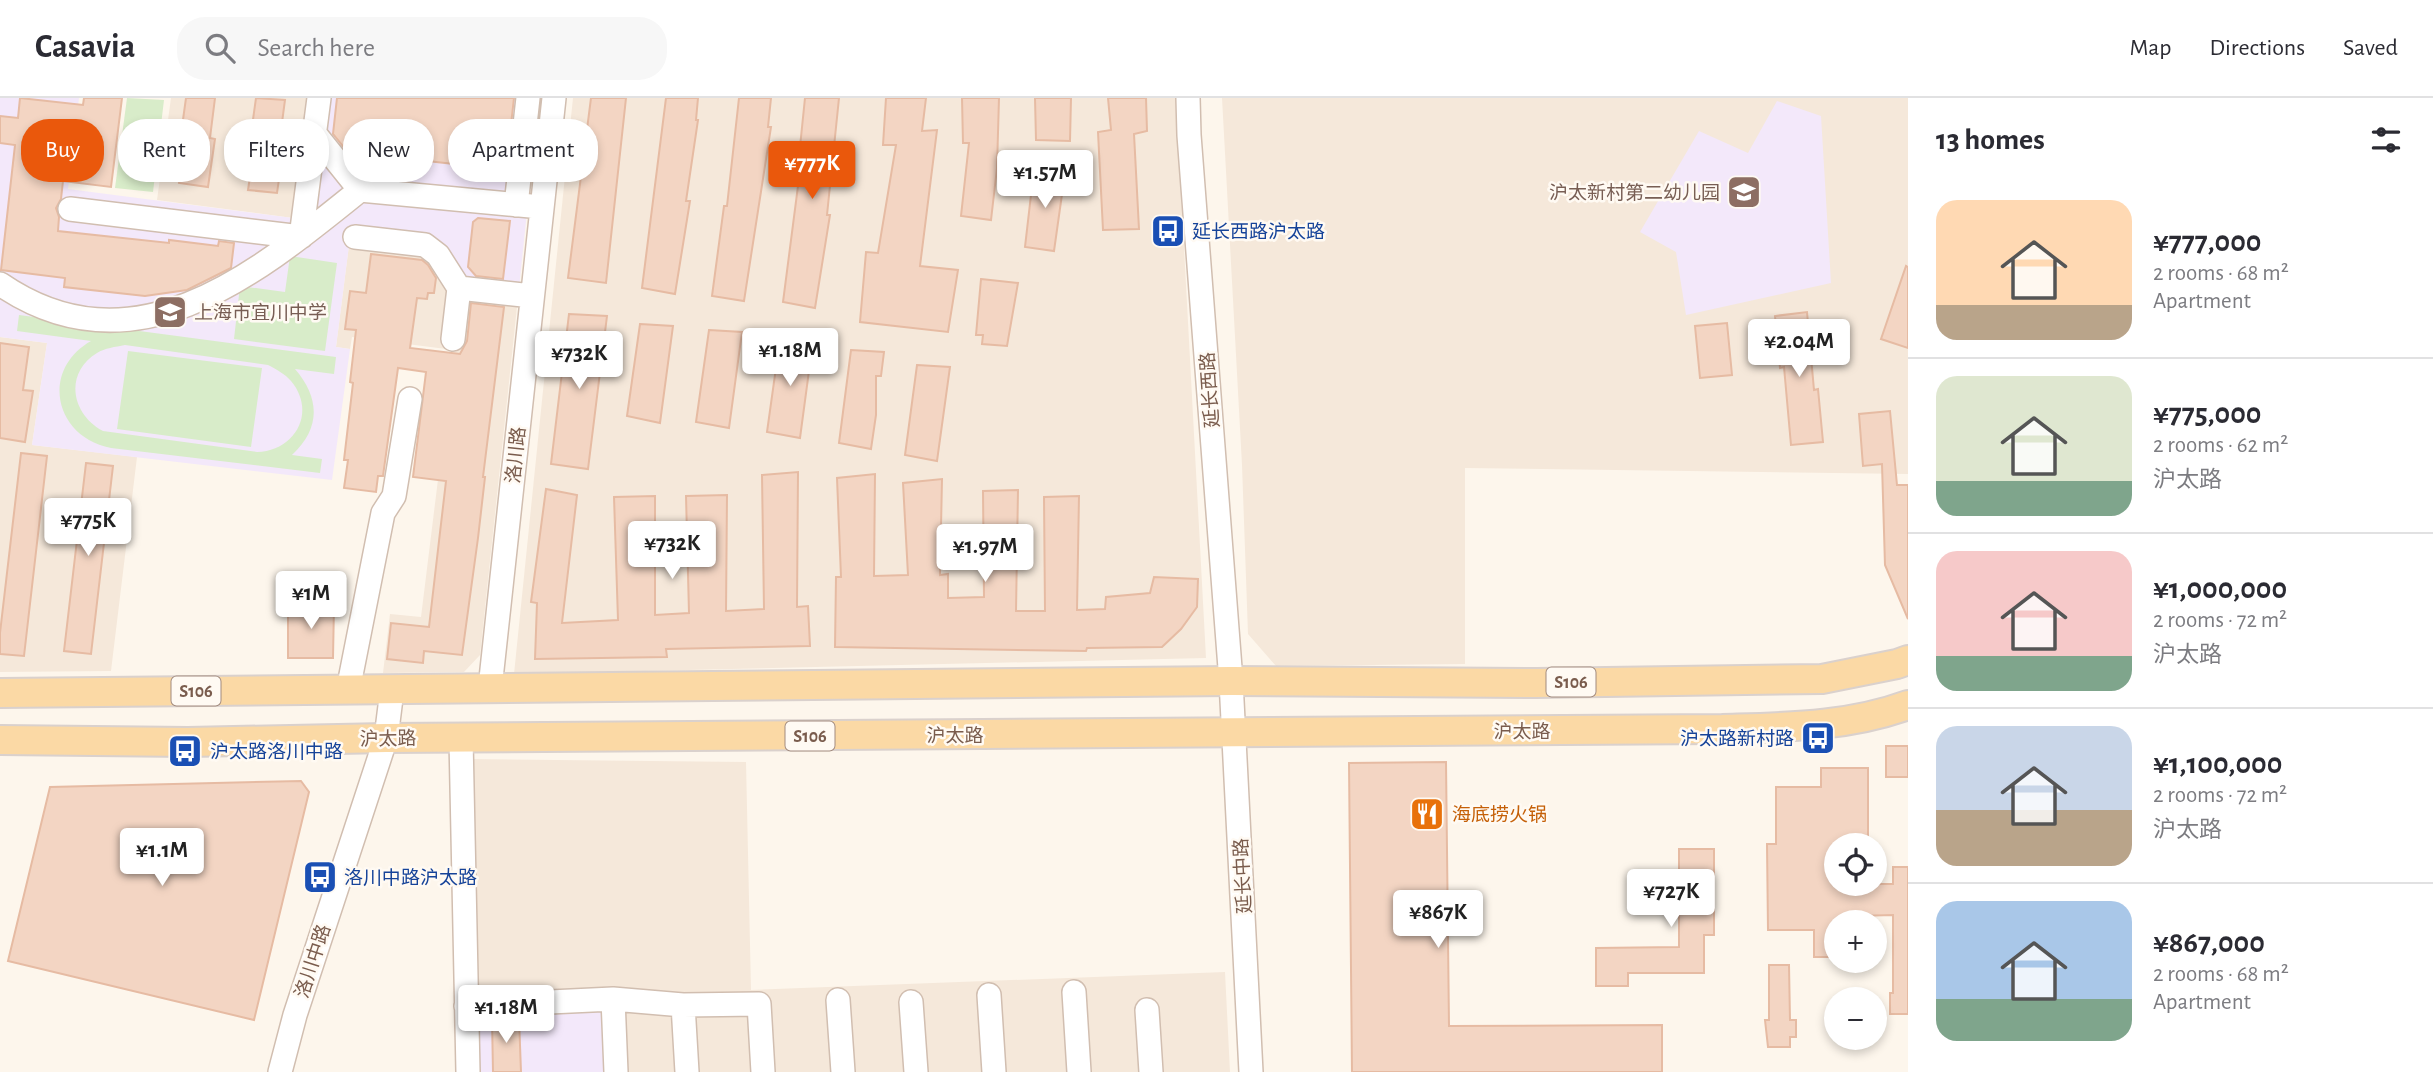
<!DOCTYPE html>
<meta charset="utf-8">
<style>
:root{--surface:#fff;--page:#f7f7f7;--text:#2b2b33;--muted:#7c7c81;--line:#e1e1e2;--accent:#ea580c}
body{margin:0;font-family:"Alegreya Sans","Noto Sans SC",sans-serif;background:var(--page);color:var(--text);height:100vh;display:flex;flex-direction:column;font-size:26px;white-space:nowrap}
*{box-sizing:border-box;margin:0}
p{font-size:23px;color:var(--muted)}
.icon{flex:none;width:38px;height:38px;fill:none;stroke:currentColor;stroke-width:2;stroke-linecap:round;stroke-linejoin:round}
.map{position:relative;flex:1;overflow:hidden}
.details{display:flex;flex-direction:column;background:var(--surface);width:525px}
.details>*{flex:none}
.guide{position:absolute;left:21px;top:21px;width:665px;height:63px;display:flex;gap:14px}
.tools{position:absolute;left:1824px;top:735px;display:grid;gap:14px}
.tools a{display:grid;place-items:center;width:63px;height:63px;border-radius:50%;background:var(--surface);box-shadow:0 4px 10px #0003;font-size:35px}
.price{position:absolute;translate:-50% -60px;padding:0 16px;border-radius:7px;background:#fff;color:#222;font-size:23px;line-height:46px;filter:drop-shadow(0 2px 4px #0008)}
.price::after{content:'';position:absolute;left:50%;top:42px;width:21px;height:16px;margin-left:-10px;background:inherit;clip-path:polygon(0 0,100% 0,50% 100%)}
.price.active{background:var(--accent);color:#fff}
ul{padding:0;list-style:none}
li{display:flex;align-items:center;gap:21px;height:175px;padding:0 28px}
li+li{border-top:2px solid var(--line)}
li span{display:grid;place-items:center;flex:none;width:196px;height:140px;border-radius:21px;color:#555}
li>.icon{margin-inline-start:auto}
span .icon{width:84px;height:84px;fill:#fffc;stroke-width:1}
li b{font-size:30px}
h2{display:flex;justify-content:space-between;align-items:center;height:84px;padding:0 28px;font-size:30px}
.chip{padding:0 24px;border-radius:28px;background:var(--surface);box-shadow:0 4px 10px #0003;font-size:24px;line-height:63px}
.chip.active{background:var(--accent);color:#fff}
header{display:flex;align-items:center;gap:42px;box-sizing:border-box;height:98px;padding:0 35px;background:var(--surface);border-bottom:2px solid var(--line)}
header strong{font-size:33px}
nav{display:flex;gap:38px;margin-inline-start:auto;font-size:24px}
.search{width:490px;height:63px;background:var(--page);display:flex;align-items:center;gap:18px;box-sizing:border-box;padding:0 24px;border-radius:28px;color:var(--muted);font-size:26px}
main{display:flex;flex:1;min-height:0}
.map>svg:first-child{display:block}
.residential{fill:#f5e8da}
.education{fill:#f3e8fa}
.green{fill:#d8ecc9;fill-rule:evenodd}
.building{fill:#f3d5c3;stroke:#e6bba3;stroke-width:2}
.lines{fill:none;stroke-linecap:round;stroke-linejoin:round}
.minor-casing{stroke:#d1beb0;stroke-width:26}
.major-casing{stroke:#dad1cd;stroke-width:32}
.minor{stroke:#fff;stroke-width:23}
.major{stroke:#fbd9a5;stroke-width:28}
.labels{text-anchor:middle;stroke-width:5;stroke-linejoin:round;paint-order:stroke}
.shield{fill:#fffaf3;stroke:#a28b7f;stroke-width:2}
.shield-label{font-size:18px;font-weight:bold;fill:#7a5c4d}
.education-label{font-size:19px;fill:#785e54;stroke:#fffaf3;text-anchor:end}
.transit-label{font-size:19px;fill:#164399;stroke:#fffaf3;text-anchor:start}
.street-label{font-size:19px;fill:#7a5c4d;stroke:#fffaf3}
.food-label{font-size:19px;fill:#c56008;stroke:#fffaf3;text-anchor:start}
</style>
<header>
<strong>Casavia</strong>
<div class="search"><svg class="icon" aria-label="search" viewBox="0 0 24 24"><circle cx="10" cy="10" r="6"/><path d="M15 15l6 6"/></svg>Search here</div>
<nav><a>Map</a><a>Directions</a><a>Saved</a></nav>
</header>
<main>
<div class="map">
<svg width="1908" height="974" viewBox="0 0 1908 974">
<rect width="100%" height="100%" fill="#fdf6ec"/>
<!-- residential -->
<path class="residential" d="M 171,0 L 308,0 L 293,120 L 157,102 Z
M 573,0 L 1176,0 L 1206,560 L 514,576 Z
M 1222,0 L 1908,0 L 1908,376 L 1465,370 L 1465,566 L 1276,568 L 1248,536 L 1242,367 Z
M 351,131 L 519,190 L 480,557 L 464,574 L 383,575 L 390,516 L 421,519 L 454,252 L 352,239 L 350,251 L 336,249 Z
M 0,239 L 47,245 L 32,347 L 137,359 L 111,573 L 0,574 Z
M 468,661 L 746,664 L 751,892 L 1225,874 L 1230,974 L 608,974 L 475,916 Z"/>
<!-- education -->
<path class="education" d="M 0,0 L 79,0 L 68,91 L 293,120 L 308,0 L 539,0 L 519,190 L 465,182 L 442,149 L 351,132 L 336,249 L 350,251 L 332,382 L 32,347 L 47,245 L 0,239 Z
M 1777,3 L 1821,18 L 1831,185 L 1686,217 L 1676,154 L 1640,134 L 1699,33 L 1748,55 Z
M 606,909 L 608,974 L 476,974 L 475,916 Z"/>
<!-- green -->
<path class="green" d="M 127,0 L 164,2 L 153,94 L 115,90 Z
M 290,158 L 337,165 L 325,253 L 234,241 L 240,188 L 285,194 Z
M 19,217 L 336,259 L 334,276 L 295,271 C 320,300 321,330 292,357 L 322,361 L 320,375 L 111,350 C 54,339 40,272 91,243 L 17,233 ZM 125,247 L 268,267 C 276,271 285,276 291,283 C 317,314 295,353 257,354 L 103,333 C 71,316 64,275 97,255 C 105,250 115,249 125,247 Z
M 128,253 L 262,270 L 251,349 L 117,331 Z"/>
<!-- building -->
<path class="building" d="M 20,0 L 83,7 L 84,0 L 122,0 L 111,89 L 63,83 L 61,101 L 56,110 L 59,119 L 58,133 L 169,145 L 169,142 L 218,148 L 219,143 L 234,145 L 231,170 L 187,192 L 145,198 L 64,189 L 65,180 L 1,172 L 15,47 L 0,45 L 0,18 L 18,20 Z
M 186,0 L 215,0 L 210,40 L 215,41 L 208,89 L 179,85 L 186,37 L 181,36 Z
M 256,0 L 285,2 L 279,47 L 284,47 L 277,95 L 248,92 L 255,44 L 250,43 Z
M 337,0 L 514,0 L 506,71 L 485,69 L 484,76 L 460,74 L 454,66 L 373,57 L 358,67 L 333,36 Z
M 591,0 L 626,0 L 606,185 L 568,180 Z
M 666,0 L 698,0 L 696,22 L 698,22 L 686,103 L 690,103 L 675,196 L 642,190 Z
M 739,0 L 771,0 L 768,29 L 771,29 L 744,203 L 712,198 L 724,108 L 727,108 Z
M 805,0 L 839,0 L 827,117 L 830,117 L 815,210 L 783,204 L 798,88 L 796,88 Z
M 886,0 L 926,0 L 922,33 L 937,32 L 920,168 L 958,172 L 948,234 L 860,224 L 866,154 L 878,155 L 896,47 L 883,47 Z
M 962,0 L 999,0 L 997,70 L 991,122 L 961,118 L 969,45 L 963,45 Z
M 1035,0 L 1071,0 L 1070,43 L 1036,42 Z
M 1108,0 L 1146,0 L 1147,33 L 1134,36 L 1139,131 L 1103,132 L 1098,34 L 1111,32 Z
M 1034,71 L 1065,75 L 1054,153 L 1025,149 Z
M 478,120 L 510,123 L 503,181 L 476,178 L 468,169 L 473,124 Z
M 371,156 L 422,162 L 428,167 L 436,180 L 434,195 L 428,195 L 427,201 L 417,200 L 410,250 L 460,256 L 467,243 L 471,205 L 504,209 L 483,379 L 485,379 L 478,440 L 462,557 L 424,553 L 423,565 L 387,561 L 391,525 L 429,529 L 446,383 L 413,379 L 426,274 L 398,270 L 383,378 L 378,378 L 376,394 L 344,390 L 348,362 L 344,362 L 353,285 L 350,284 L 356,232 L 345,231 L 350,193 L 366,195 Z
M 1906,168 L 1908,169 L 1908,250 L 1881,241 Z
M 981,181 L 1018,185 L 1007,248 L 982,246 L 983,237 L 976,237 Z
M 1807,214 L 1814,292 L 1818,291 L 1823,344 L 1791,347 L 1784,269 L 1780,270 L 1775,218 Z
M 569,216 L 607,218 L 588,371 L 551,366 Z
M 1727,225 L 1732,277 L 1700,280 L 1695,228 Z
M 640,226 L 673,228 L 660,325 L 627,318 Z
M 709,232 L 742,234 L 729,330 L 696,324 Z
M 780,241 L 813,243 L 800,340 L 767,334 Z
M 0,245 L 29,249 L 23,292 L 33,293 L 25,344 L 0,340 Z
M 851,252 L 884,254 L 881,278 L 876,278 L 876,317 L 871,351 L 839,345 Z
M 917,267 L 950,269 L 937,363 L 905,357 Z
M 1890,313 L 1897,387 L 1908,387 L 1908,521 L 1885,467 L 1882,366 L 1863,368 L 1859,316 Z
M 21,355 L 47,358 L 24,558 L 0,556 L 0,535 Z
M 86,365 L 113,368 L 91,556 L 64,553 Z
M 798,374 L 797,509 L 808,508 L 810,548 L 666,551 L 667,559 L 535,561 L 537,505 L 531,504 L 546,391 L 577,397 L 562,525 L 618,522 L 614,399 L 655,398 L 655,517 L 689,515 L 686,398 L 727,397 L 726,513 L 764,511 L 762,377 Z
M 875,376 L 874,478 L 908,477 L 903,385 L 942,381 L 940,477 L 948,476 L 948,500 L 984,499 L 983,393 L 1018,392 L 1016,513 L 1045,513 L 1044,399 L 1079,398 L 1077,512 L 1105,511 L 1106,499 L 1150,495 L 1154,479 L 1198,481 L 1197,509 L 1181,531 L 1162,549 L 1087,550 L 1086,553 L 835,549 L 836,479 L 841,479 L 837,380 Z
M 288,506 L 334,507 L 333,560 L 288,560 Z
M 1886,648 L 1908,648 L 1908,679 L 1886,679 Z
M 1446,664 L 1449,928 L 1662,927 L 1662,974 L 1352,974 L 1349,665 Z
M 1821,670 L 1868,670 L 1868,747 L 1836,747 L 1836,786 L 1893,786 L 1893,769 L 1908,769 L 1908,916 L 1890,916 L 1890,895 L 1893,895 L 1893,817 L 1855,818 L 1855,824 L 1836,824 L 1836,859 L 1814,859 L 1814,832 L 1768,832 L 1767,746 L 1776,746 L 1776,689 L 1821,689 Z
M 301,683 L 309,694 L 254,922 L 8,863 L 50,689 Z
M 1679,751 L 1714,751 L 1714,837 L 1704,837 L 1704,875 L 1628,875 L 1628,888 L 1596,888 L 1596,850 L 1679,849 Z
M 1769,867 L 1789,867 L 1790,922 L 1796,922 L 1796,939 L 1790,939 L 1790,949 L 1768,949 L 1765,922 L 1769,922 Z
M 519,920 L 521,974 L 493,974 L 492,921 Z"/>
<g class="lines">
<!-- minor casing -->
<g class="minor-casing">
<path id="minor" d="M 1188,0 L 1189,37 L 1231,583 L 1251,974
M 315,36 L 360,92
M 516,107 L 528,0
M 70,111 L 301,139 L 319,0
M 355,139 L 425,147 L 438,157 L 459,190 L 532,198
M 0,186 C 134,278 256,176 360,92 L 541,109
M 453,241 L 459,190
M 490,590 L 554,0
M 348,592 L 383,415 L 394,398 L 410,301
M 461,641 L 468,974
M 1074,894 L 1079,974
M 989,897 L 994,974
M 613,901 L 616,974
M 838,902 L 843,974
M 911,904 L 916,974
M 683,907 L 687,974
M 466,908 L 613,901 L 683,907 L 759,906 L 763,974
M 1147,912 L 1151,974
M 280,974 L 295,917 L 386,640 L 392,592"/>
</g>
<!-- major casing -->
<g class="major-casing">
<path id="major" d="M 0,595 L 1231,583 L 1536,585 L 1822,581 L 1897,566 L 1908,562
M 0,642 L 188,644 L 386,640 L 1722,631 C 1786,629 1848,629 1908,607"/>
</g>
<!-- minor -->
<use href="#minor" class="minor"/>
<!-- major -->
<use href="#major" class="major"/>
</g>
<!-- icons -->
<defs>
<g id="school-square" transform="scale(1.75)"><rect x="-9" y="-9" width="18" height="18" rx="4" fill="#8d6e63" stroke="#fffaf3"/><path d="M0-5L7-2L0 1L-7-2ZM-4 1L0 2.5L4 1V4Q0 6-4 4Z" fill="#fff"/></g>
<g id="bus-square" transform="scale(1.75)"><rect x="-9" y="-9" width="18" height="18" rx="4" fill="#1a4fb4" stroke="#fffaf3"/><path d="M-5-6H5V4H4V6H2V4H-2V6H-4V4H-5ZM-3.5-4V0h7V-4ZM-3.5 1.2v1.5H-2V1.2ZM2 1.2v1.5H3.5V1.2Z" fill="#fff"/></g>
<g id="restaurant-square" transform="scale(1.75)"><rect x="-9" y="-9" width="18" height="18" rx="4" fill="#e8710a" stroke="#fffaf3"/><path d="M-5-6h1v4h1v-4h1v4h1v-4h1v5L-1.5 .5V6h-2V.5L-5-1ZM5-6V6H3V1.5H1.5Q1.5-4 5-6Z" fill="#fff"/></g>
</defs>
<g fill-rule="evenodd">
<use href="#school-square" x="1744" y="94"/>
<use href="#bus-square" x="1168" y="133"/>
<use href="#school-square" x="170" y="214"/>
<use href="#bus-square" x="1818" y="640"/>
<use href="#bus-square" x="185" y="653"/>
<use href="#restaurant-square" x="1427" y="716"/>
<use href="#bus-square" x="320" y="779"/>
</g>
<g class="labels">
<!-- shield labels -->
<g class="shield">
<rect x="1546.5" y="569.5" width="49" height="29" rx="5"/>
<rect x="171.5" y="578.5" width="49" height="29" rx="5"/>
<rect x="785.5" y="623.5" width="49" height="29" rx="5"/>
</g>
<g class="shield-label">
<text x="1571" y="590">S106</text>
<text x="196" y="599">S106</text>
<text x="810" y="644">S106</text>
</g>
<!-- education labels -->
<g class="education-label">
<text x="1720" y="101">沪太新村第二幼儿园</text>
<text x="194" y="221" text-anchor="start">上海市宜川中学</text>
</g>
<!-- transit labels -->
<g class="transit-label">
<text x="1192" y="140">延长西路沪太路</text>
<text x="1794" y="647" text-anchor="end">沪太路新村路</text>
<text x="210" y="660">沪太路洛川中路</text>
<text x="344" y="786">洛川中路沪太路</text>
</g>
<!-- street labels -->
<g class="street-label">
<text transform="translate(1209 292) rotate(-94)" y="7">延长西路</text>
<text transform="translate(515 357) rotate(-84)" y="7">洛川路</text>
<text x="1522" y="640">沪太路</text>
<text x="955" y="644">沪太路</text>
<text transform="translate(388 640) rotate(-1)" y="7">沪太路</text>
<text transform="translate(1242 778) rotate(-93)" y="7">延长中路</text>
<text transform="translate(312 863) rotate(-72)" y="7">洛川中路</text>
</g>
<!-- food labels -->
<g class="food-label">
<text x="1452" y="723">海底捞火锅</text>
</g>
</g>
</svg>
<div class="tools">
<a><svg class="icon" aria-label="locate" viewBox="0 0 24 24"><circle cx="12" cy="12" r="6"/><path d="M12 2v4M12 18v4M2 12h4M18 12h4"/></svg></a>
<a>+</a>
<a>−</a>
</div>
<b class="price active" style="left:812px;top:103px">¥777K</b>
<b class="price" style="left:1045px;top:112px">¥1.57M</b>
<b class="price" style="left:1799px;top:281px">¥2.04M</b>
<b class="price" style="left:790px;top:290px">¥1.18M</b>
<b class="price" style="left:579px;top:293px">¥732K</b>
<b class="price" style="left:88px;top:460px">¥775K</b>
<b class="price" style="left:672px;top:483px">¥732K</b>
<b class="price" style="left:985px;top:486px">¥1.97M</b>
<b class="price" style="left:311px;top:533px">¥1M</b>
<b class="price" style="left:162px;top:790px">¥1.1M</b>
<b class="price" style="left:1671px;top:831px">¥727K</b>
<b class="price" style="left:1438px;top:852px">¥867K</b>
<b class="price" style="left:506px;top:947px">¥1.18M</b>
<div class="guide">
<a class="chip active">Buy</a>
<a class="chip">Rent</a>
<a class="chip">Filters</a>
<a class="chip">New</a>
<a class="chip">Apartment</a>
</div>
</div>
<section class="details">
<h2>13 homes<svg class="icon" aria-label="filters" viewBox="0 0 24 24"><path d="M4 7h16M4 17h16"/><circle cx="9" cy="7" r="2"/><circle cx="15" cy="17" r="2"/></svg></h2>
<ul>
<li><span style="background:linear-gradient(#ffd9b3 75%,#b9a48a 0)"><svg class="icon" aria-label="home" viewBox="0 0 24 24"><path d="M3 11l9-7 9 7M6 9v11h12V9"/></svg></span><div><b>¥777,000</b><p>2 rooms · 68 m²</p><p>Apartment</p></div></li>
<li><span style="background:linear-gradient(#dfe7d0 75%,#7fa58c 0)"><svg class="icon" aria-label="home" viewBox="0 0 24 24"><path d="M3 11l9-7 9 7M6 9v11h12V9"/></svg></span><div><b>¥775,000</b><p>2 rooms · 62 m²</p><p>沪太路</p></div></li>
<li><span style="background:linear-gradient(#f6c9c9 75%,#7fa58c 0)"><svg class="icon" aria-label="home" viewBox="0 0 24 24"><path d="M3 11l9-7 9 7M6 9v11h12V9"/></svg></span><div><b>¥1,000,000</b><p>2 rooms · 72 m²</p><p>沪太路</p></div></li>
<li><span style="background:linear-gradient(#c9d6e8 60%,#b9a48a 0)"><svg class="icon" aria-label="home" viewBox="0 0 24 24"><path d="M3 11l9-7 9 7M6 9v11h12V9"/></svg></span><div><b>¥1,100,000</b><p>2 rooms · 72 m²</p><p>沪太路</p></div></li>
<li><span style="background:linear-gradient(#a9c7e8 70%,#7fa58c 0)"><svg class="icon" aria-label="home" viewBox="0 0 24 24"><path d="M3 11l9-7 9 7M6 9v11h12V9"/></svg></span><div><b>¥867,000</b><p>2 rooms · 68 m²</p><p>Apartment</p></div></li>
</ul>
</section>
</main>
